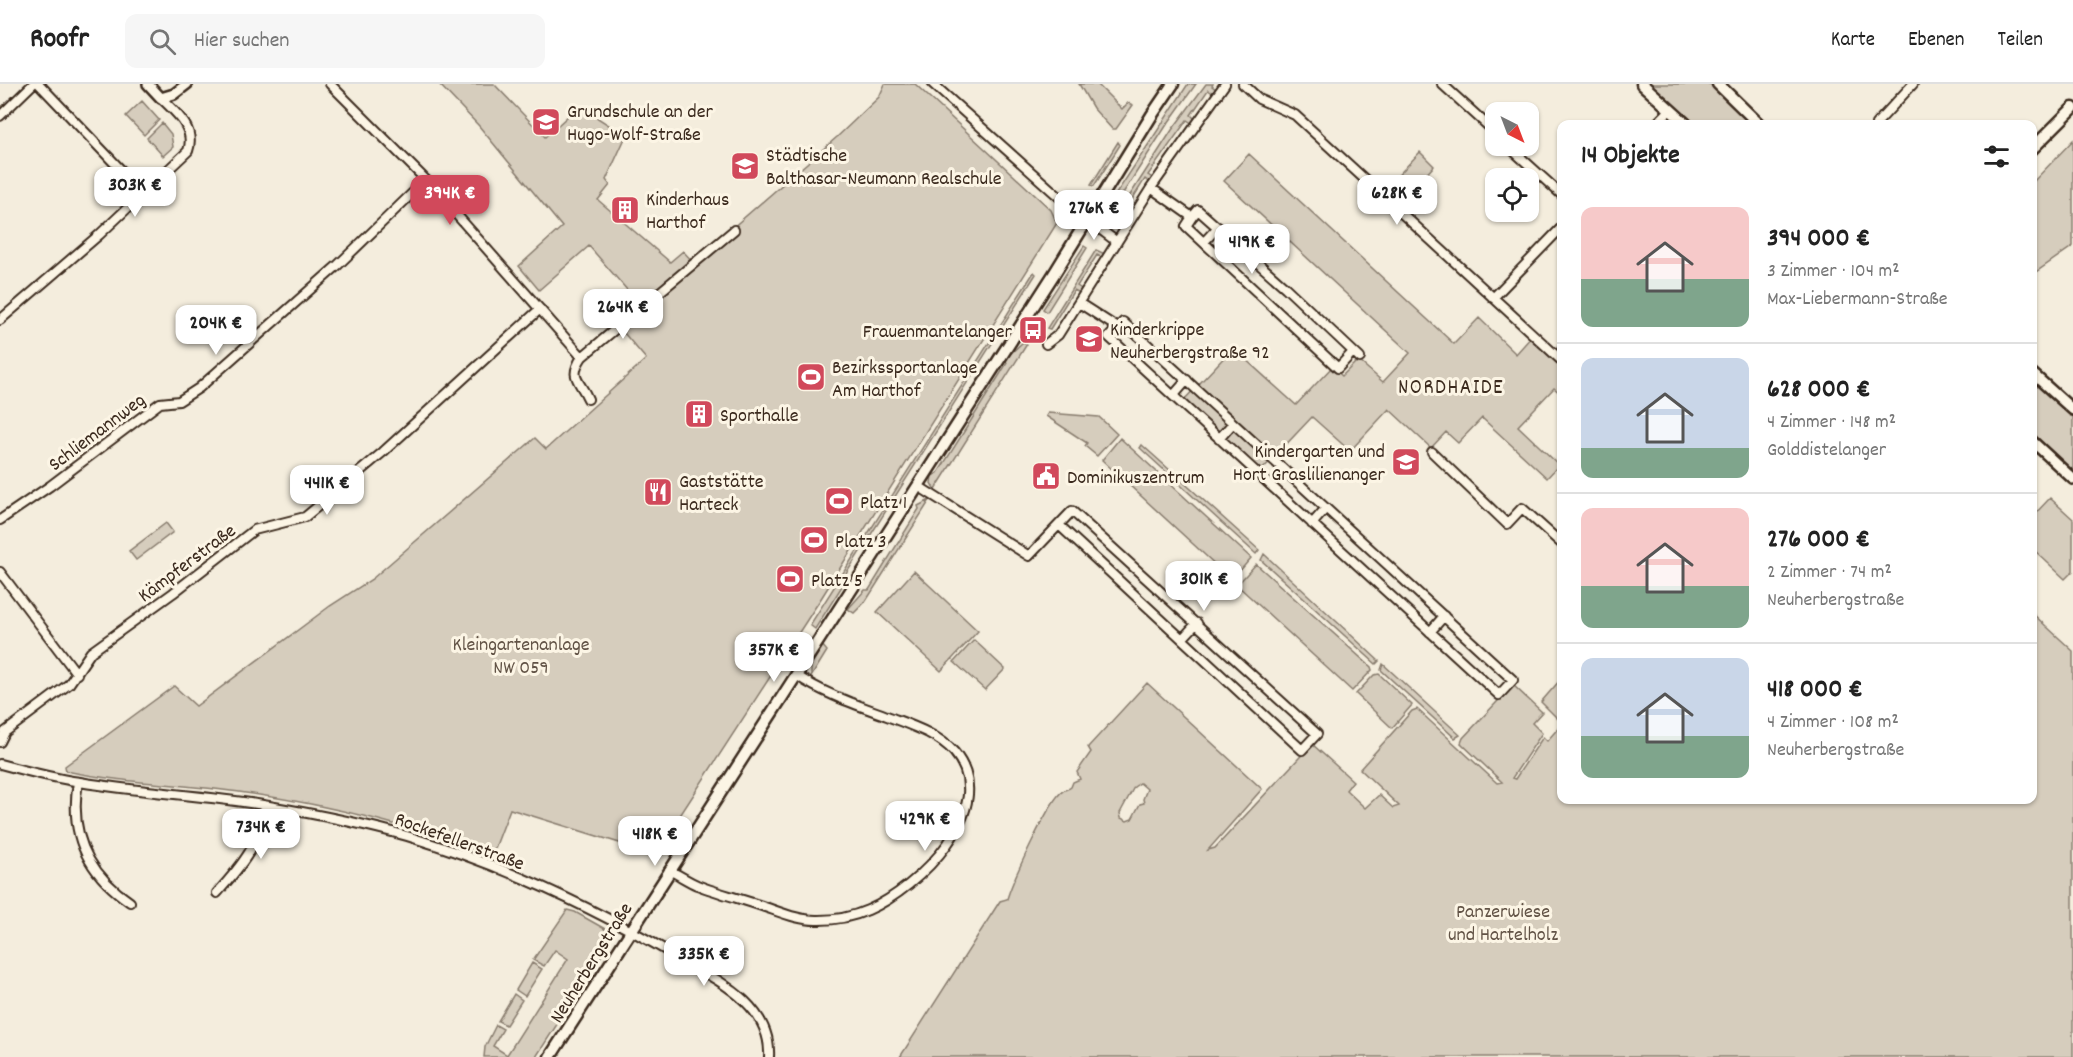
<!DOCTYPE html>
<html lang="de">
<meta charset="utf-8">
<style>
:root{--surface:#fff;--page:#f6f6f6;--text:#222;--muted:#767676;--line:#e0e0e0;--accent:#d1495b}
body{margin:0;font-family:Dekko,sans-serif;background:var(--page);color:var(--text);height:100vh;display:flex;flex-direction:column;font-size:22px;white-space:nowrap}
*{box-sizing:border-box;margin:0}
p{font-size:20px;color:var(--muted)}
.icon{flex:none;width:33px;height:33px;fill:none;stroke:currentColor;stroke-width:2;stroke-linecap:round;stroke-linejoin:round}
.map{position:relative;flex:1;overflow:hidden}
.side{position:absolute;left:1557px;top:36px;width:480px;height:684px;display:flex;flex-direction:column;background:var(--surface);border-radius:12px;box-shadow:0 2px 4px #0004}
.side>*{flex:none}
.needle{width:39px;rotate:138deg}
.fabs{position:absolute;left:1485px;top:18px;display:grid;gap:12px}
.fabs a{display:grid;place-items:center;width:54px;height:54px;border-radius:12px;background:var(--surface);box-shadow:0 2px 4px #0004;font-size:30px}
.price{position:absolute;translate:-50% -51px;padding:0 14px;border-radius:12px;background:#fff;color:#222;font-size:20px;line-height:39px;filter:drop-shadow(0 2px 3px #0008)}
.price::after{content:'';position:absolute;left:50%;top:36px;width:18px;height:14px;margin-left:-9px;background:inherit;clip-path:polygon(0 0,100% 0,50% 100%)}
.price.on{background:var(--accent);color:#fff}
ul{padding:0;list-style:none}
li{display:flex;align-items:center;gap:18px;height:150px;padding:0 24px}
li+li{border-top:2px solid var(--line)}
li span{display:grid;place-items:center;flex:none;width:168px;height:120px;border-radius:12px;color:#555}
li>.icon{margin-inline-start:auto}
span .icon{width:72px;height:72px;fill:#fffc;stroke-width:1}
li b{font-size:26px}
h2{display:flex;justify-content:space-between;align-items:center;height:72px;padding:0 24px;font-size:26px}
header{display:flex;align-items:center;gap:36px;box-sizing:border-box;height:84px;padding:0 30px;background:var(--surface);border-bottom:2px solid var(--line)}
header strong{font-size:28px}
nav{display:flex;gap:33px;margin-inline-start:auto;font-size:21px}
.search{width:420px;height:54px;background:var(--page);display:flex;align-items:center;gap:15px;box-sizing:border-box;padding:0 21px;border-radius:12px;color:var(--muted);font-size:22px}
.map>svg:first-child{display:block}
.green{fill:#d6cdbd;stroke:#887c6e;stroke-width:1.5;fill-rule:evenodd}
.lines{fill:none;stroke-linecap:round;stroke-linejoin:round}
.minor-casing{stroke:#3b2a1e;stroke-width:12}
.tertiary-casing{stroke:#3b2a1e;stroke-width:14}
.secondary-casing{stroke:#3b2a1e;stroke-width:15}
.minor{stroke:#fcf5e5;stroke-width:8}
.tertiary{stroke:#fcf5e5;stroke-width:9}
.secondary{stroke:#fcf5e5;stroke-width:10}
.labels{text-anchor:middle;stroke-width:6;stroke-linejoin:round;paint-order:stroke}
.poi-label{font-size:20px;fill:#3b2a1e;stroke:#fcf5e5;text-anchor:start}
.street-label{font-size:20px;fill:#3b2a1e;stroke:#fcf5e5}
.park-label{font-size:20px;fill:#625346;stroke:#fcf5e5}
.neighbourhood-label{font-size:21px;letter-spacing:1.5px;fill:#3b2a1e;stroke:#fcf5e5}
</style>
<header>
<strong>Roofr</strong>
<div class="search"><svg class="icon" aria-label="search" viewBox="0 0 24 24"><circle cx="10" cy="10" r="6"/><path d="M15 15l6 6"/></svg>Hier suchen</div>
<nav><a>Karte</a><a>Ebenen</a><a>Teilen</a></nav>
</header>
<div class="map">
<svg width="2073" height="973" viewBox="0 0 2073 973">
<rect width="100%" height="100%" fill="#f4eddd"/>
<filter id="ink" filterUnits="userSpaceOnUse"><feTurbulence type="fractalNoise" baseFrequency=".0167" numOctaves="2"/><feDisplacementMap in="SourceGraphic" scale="12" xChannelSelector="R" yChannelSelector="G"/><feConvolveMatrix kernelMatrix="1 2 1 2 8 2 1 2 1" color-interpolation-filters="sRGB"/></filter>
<g filter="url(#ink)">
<!-- green -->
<path class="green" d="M 439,0 L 494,0 L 545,53 L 579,22 L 626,52 L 606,96 L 610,101 L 598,116 L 670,178 L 683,167 L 693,178 L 837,53 L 879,13 L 885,0 L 915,0 L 1051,126 L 1057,139 L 820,516 L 655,770 L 510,725 L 492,772 C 414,743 335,722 253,710 C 190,700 128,700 66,687 L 65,682 L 174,602 L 196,622 L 330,522 L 372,495 L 535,354 L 546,365 L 646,275 L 612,235 L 641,222 L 589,162 L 539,206 L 519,182 L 562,143 L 479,42 Z
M 1079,0 L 1097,0 L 1122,25 L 1128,19 L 1133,21 L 1116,45 L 1112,45 L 1093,24 Z
M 1188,0 L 1196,0 L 1166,42 L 1118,117 L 1111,113 L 1116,110 Z
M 1206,0 L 1213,0 L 1212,2 L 1217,6 L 1214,10 L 1208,6 L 1191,31 L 1196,36 L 1193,40 L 1187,36 L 1148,91 L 1154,95 L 1151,99 L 1145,95 L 1121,133 L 1126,137 L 1124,141 L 1117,137 L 1116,133 L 1172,46 Z
M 1651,0 L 1712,0 L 1753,40 L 1695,40 Z
M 142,17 L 159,36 L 144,51 L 126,32 Z
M 162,39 L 171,50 L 173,63 L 163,72 L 147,54 Z
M 2073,56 L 2073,162 L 2033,190 L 2033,98 Z
M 1118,58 L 1120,61 L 1094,102 L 1091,101 Z
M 1420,68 L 1434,82 L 1406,112 L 1391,99 Z
M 1249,70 L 1454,260 L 1479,234 L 1516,270 L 1532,252 L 1551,270 L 1561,258 L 1561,310 L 1554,304 L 1518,342 L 1559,381 L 1547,394 L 1482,334 L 1458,359 L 1446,348 L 1431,364 L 1389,325 L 1350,367 L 1312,333 L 1260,388 L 1183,317 L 1233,264 L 1296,321 L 1332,283 L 1342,292 L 1358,276 L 1383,298 L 1410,269 L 1224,97 Z
M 1084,162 L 1087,164 L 1047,228 L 1043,225 Z
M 1096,166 L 1105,170 L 1103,174 L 1097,171 L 1077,202 L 1083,206 L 1080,209 L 1074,206 L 1050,245 L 1047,244 Z
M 1034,188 L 1036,190 L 844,493 L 844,499 L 815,545 L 810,541 Z
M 1023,258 L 1027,260 L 935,406 L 931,399 L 932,392 L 938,389 L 999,292 L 1007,279 L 1005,275 Z
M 2032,293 L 2073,330 L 2073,387 L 2033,350 Z
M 1048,329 L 1099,333 L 1117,350 L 1097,372 L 1085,362 L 1087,359 L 1046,332 Z
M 1120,354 L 1251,474 L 1232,496 L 1102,376 Z
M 1142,361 L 1259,466 L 1256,470 L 1140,364 Z
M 2050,414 L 2073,435 L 2073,487 L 2065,495 L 2033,465 L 2033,432 Z
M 930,416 L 866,517 L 854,529 L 848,525 L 865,506 L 869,506 L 919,425 L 918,422 Z
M 166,439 L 173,448 L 136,476 L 129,467 Z
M 1264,470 L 1379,577 L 1376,580 L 1261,476 Z
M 1256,480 L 1371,583 L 1372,586 L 1352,607 L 1237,501 Z
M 914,487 L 978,547 L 941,587 L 877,528 Z
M 2033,530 L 2073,567 L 2073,973 L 900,973 L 1000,817 L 1007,815 C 1012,798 1050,714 1063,707 C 1066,705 1069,705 1071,703 L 1073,698 L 1080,695 L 1077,688 L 1091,668 L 1088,663 L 1147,599 L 1262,705 L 1208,766 L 1215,764 L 1312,660 L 1353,697 L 1346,706 L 1365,724 L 1379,711 L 1393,724 L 1399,722 L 1360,685 L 1412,627 L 1417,625 L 1497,699 L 1502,698 L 1461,659 L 1463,654 L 1513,601 L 1542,628 L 1532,639 L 1542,649 L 1512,694 L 1515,695 L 1543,653 L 1547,657 L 1561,641 L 1562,716 L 2032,716 ZM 1140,699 L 1147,705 L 1143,715 L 1144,719 L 1140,720 L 1132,735 L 1127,737 L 1121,734 L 1120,729 L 1134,703 Z
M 974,556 L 1005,585 L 985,606 L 954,578 Z
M 822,561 L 827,567 L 811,593 L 811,578 Z
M 1383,580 L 1460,651 L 1455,654 L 1381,586 Z
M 1379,590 L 1412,621 L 1392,644 L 1356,610 L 1374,591 Z
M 1561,595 L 1561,638 L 1541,618 Z
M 567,826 L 575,828 L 605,845 L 609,848 L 610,858 L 536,973 L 484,973 L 485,963 L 496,941 L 503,945 L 493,962 L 507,971 L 568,875 L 555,866 L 544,882 L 533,876 Z
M 532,879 L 542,885 L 525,912 L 516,906 Z
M 514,910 L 522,916 L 506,941 L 498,937 Z"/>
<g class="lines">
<!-- minor casing -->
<g class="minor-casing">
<path id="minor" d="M 39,0 L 143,109
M 330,0 L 426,96 L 582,273
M 933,0 L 1067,120 L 1117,158
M 1243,0 L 1259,15 L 1295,31 L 1562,277
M 1442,0 L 1496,49
M 0,32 L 33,0
M 1656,40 L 1670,26
M 1876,40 L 1913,0
M 1508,62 L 1562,111
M 1151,104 L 1192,133 L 1198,126 L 1286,204 L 1360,274
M 1192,133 L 1186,142 L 1338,284 L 1353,268
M 1204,158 L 1218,143
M 1493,214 L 1562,143
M 1079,219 L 1118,244
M 0,236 L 99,151 L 188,67 C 196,44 176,29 161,14
M 1123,238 L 1513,596 L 1499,611 L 1109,253 Z
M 1046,260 L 1058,251 L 1151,104 L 1225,0
M 1173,312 L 1187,296
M 588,315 C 580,296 568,294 582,273 L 734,146
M 1219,355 L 1233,339
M 1432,368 L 1507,440 L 1522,424 L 1562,460
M 918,402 L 1029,472 L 1072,427 L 1317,650 L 1302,666 L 1059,441
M 0,436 L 50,402 L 160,319 L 179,317 L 199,304 L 338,181 L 426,96
M 1312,440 L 1326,424
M 0,488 L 77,590
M 1430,548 L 1444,532
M 1183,554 L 1197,539
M 0,658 L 5,648 L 69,600 L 91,568 L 173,509 L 254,446 L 305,433 L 383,368 L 540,225
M 0,680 C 26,687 53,694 80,698 C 143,709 206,711 269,722 C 315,730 362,739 407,752 C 500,780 592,823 676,872 C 715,895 772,920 769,973
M 78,698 C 69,749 87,789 130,818
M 669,786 C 679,791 688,797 697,801 C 718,809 741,815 762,822 C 780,828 800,837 819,836 C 836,836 852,833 868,826 C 917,805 1002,724 954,668 C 937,649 910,641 887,632 C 855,620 824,610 796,591
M 217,809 C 246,777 256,762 269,722"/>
</g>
<!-- tertiary casing -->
<g class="tertiary-casing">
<path id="tertiary" d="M 148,0 L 161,14 L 174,10 L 187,0
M 2032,289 L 2073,326
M 2032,357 L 2073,395"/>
</g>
<!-- secondary casing -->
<g class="secondary-casing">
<path id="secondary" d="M 1642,0 L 1686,40
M 1718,0 L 1759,40
M 2032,65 L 2073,24
M 550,973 L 855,500 L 1054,190 L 1152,31 L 1173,0"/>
</g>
<!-- minor -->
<use href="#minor" class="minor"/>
<!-- tertiary -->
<use href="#tertiary" class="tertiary"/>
<!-- secondary -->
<use href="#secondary" class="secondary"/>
</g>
</g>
<!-- icons -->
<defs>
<g id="school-square" transform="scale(1.5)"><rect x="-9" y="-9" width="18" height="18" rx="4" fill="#d1495b" stroke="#fcf5e5"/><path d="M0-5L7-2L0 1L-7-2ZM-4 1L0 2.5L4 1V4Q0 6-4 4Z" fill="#fff"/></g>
<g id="building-square" transform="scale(1.5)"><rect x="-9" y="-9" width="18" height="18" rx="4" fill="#d1495b" stroke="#fcf5e5"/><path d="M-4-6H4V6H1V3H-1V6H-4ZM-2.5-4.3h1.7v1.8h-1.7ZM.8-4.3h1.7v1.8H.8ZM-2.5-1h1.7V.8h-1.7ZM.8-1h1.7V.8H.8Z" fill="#fff"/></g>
<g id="bus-square" transform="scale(1.5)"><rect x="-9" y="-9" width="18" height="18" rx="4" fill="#d1495b" stroke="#fcf5e5"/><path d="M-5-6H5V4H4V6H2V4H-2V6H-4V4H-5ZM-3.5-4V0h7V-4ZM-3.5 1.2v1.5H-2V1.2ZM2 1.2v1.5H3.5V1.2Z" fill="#fff"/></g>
<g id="stadium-square" transform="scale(1.5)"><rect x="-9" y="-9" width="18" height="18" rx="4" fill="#d1495b" stroke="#fcf5e5"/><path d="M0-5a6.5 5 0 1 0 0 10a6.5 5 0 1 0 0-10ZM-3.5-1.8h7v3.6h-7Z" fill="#fff"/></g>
<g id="civic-square" transform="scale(1.5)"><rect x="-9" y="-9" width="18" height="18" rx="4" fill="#d1495b" stroke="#fcf5e5"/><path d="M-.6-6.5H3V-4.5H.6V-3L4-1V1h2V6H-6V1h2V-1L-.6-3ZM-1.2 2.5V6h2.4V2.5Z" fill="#fff"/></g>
<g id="restaurant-square" transform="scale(1.5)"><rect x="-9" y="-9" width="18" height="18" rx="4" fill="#d1495b" stroke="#fcf5e5"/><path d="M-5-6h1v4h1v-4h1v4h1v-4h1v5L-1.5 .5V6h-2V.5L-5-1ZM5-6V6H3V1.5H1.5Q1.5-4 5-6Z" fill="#fff"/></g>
</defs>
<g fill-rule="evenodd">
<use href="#school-square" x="546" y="38"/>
<use href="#school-square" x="745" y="82"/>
<use href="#building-square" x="625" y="126"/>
<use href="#bus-square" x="1033" y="246"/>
<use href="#school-square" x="1089" y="255"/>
<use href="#stadium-square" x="811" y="293"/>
<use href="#building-square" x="699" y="330"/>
<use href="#school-square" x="1406" y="378"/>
<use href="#civic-square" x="1046" y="392"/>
<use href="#restaurant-square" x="658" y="408"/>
<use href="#stadium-square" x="839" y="417"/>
<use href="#stadium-square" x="814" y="456"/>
<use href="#stadium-square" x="790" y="495"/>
</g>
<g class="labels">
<!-- poi labels -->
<g class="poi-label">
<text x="567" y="33">Grundschule an der<tspan x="567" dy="23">Hugo-Wolf-Straße</tspan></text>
<text x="766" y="77">Städtische<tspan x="766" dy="23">Balthasar-Neumann Realschule</tspan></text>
<text x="646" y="121">Kinderhaus<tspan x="646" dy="23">Harthof</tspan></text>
<text x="1110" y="251">Kinderkrippe<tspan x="1110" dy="23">Neuherbergstraße 92</tspan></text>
<text x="1012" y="253" text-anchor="end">Frauenmantelanger</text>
<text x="832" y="289">Bezirkssportanlage<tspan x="832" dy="23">Am Harthof</tspan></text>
<text x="720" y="337">Sporthalle</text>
<text x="1385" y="373" text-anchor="end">Kindergarten und<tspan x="1385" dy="23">Hort Graslilienanger</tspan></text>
<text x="1067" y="399">Dominikuszentrum</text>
<text x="679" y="403">Gaststätte<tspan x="679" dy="23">Harteck</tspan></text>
<text x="860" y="424">Platz 1</text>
<text x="835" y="463">Platz 3</text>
<text x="811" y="502">Platz 5</text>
</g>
<!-- street labels -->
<g class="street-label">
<text transform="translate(96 347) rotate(-37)" y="7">Schliemannweg</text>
<text transform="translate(186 478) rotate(-37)" y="7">Kämpferstraße</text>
<text transform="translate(460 756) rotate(20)" y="7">Rockefellerstraße</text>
<text transform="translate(590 878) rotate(-58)" y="7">Neuherbergstraße</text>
</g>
<!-- park labels -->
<g class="park-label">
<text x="521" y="566">Kleingartenanlage<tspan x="521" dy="23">NW 059</tspan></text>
<text x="1503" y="833">Panzerwiese<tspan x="1503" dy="23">und Hartelholz</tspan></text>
</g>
<!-- neighbourhood labels -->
<g class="neighbourhood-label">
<text x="1451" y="309">NORDHAIDE</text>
</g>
</g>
</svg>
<div class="fabs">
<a><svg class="needle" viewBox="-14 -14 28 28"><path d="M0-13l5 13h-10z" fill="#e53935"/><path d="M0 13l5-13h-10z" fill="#767676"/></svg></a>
<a><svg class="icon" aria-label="locate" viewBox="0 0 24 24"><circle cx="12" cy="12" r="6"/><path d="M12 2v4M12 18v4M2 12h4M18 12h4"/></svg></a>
</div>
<b class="price" style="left:135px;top:134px">303K €</b>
<b class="price on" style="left:450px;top:142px">394K €</b>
<b class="price" style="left:1397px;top:142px">628K €</b>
<b class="price" style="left:1094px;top:157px">276K €</b>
<b class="price" style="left:1252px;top:191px">419K €</b>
<b class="price" style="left:623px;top:256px">264K €</b>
<b class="price" style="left:216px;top:272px">204K €</b>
<b class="price" style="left:327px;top:432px">441K €</b>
<b class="price" style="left:1204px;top:528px">301K €</b>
<b class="price" style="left:774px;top:599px">357K €</b>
<b class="price" style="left:925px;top:768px">429K €</b>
<b class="price" style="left:261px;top:776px">734K €</b>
<b class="price" style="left:655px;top:783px">418K €</b>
<b class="price" style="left:704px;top:903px">335K €</b>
<section class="side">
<h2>14 Objekte<svg class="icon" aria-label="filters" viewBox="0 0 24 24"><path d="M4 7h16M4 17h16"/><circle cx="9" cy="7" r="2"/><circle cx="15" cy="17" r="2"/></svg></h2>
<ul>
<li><span style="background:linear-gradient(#f6c9c9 60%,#7fa58c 0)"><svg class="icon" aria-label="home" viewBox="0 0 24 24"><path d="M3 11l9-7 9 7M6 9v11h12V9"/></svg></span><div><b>394 000 €</b><p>3 Zimmer · 104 m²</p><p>Max-Liebermann-Straße</p></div></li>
<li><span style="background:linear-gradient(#c9d6e8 75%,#7fa58c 0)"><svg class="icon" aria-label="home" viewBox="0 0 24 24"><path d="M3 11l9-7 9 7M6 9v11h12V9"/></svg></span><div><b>628 000 €</b><p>4 Zimmer · 148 m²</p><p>Golddistelanger</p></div></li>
<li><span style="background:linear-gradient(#f6c9c9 65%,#7fa58c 0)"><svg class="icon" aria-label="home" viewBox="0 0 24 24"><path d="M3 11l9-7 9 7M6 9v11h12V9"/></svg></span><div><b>276 000 €</b><p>2 Zimmer · 74 m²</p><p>Neuherbergstraße</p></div></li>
<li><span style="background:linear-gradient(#c9d6e8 65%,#7fa58c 0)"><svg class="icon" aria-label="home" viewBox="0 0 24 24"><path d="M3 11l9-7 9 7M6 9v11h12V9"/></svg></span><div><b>418 000 €</b><p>4 Zimmer · 108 m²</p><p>Neuherbergstraße</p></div></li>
</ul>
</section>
</div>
